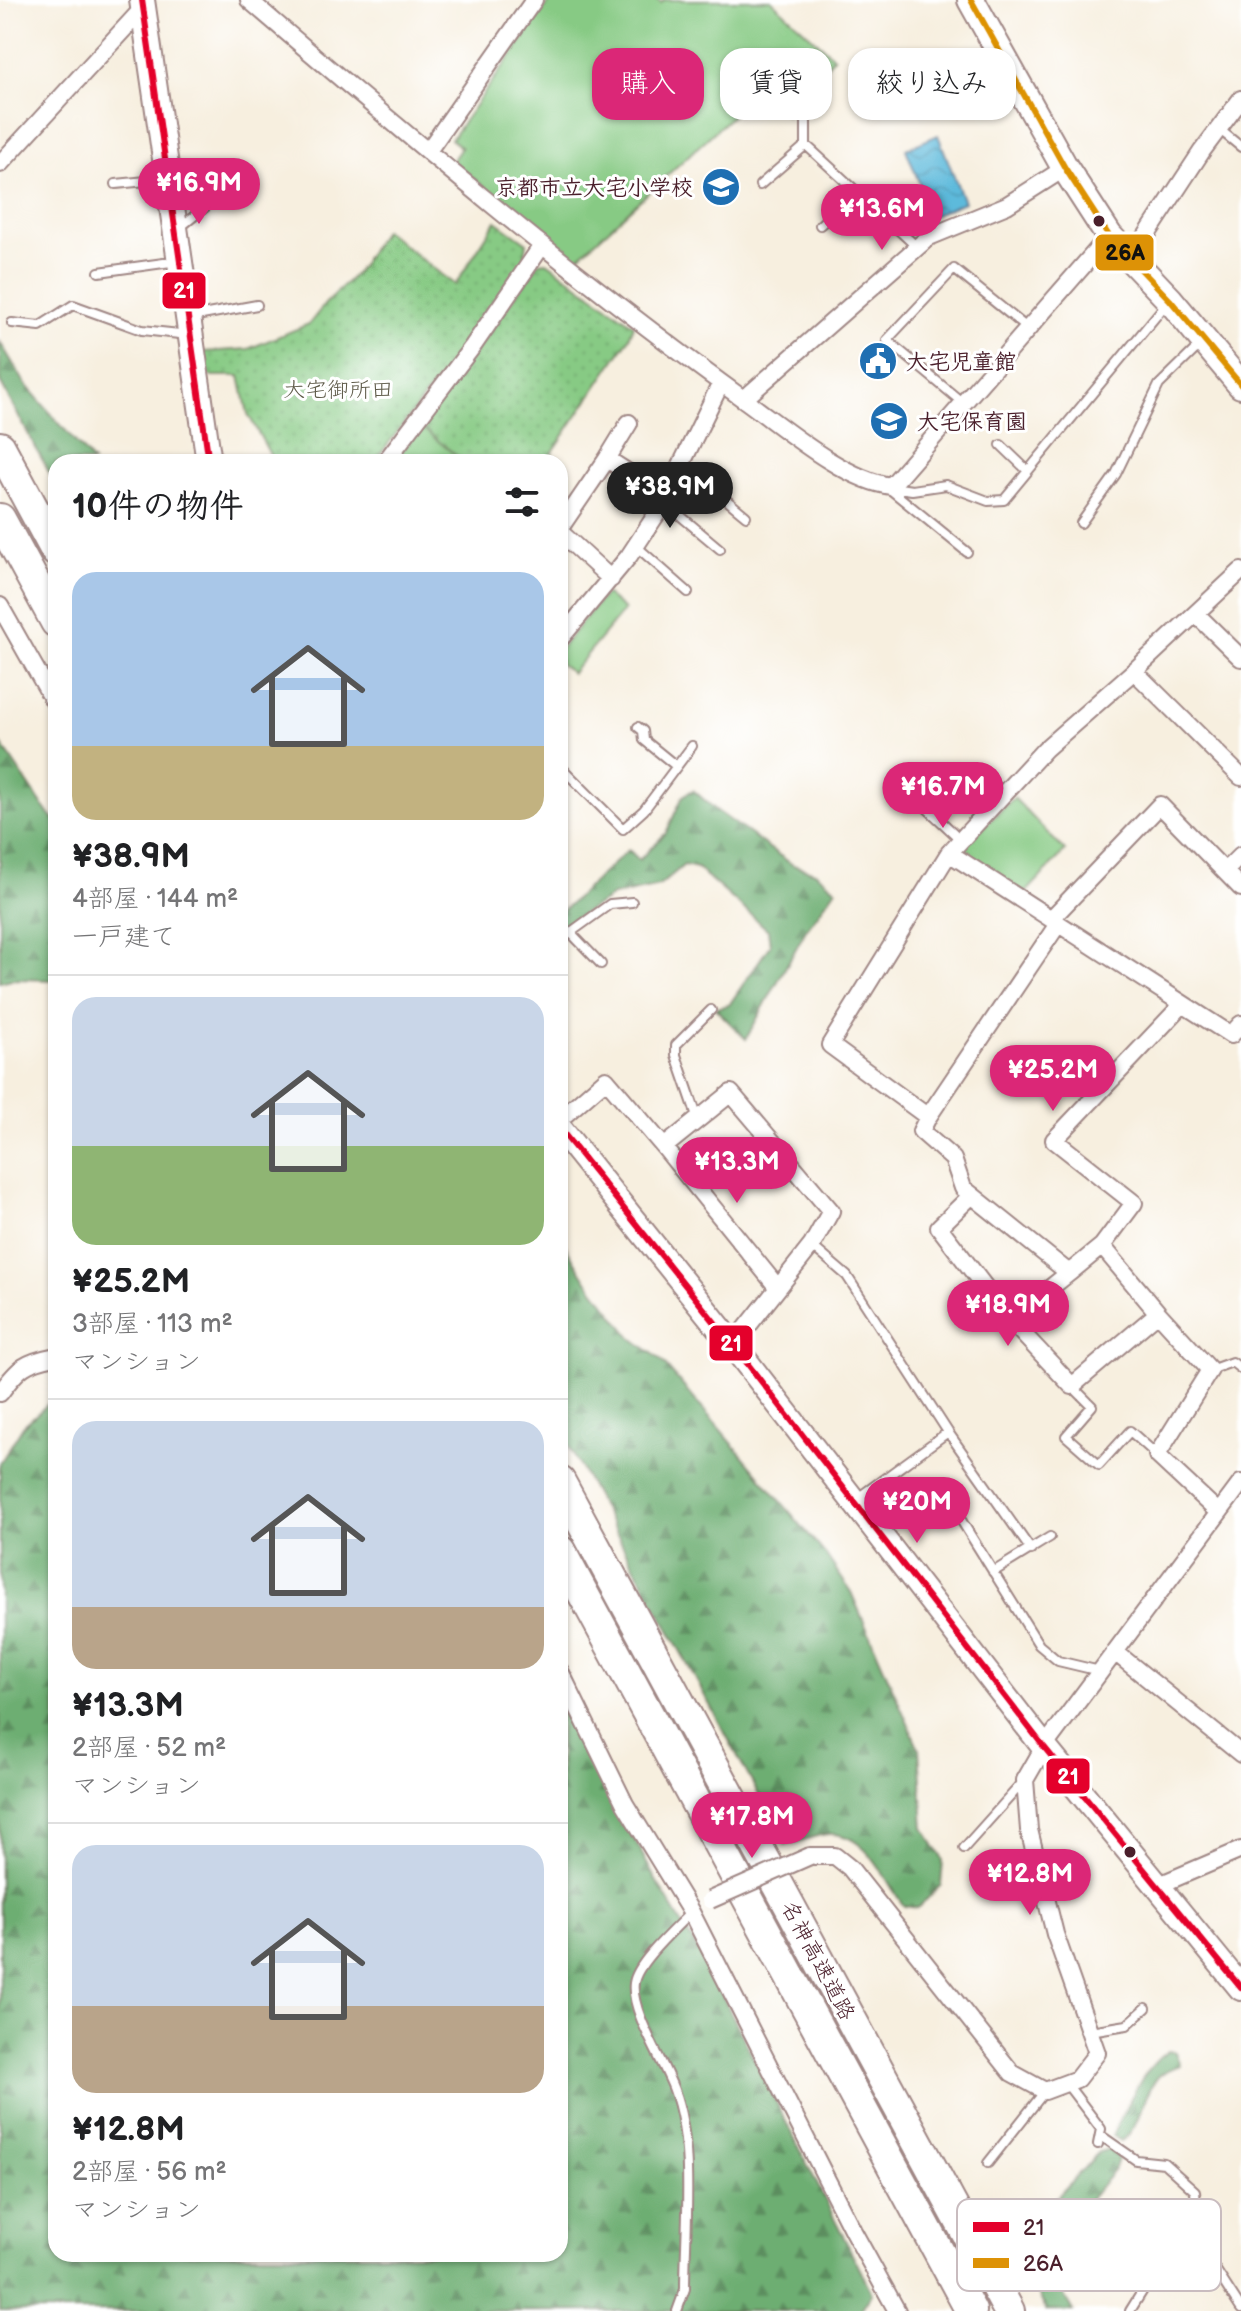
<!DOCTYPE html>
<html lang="ja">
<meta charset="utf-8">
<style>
:root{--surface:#fff;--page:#f2f2f2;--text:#202124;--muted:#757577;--line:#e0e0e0;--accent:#db2777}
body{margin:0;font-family:"Balsamiq Sans","Klee One",sans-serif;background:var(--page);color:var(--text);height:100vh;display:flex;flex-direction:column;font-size:30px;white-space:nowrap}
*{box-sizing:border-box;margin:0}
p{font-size:26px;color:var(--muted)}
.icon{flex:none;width:44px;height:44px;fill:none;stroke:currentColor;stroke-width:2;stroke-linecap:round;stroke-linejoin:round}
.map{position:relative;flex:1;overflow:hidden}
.drawer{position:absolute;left:48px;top:454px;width:520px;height:1808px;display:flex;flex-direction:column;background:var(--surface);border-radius:24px;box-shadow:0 2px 6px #0004}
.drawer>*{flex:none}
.banner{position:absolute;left:592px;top:48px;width:528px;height:72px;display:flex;gap:16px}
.price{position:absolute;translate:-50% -68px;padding:0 18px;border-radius:28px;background:var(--accent);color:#fff;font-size:26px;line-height:52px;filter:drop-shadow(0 2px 4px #0008)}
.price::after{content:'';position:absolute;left:50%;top:48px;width:24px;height:18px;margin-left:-12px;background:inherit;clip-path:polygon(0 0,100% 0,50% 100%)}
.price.on{background:#222;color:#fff}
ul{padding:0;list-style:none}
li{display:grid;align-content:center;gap:16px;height:424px;padding:0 24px}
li+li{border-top:2px solid var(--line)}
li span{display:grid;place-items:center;height:248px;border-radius:24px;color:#555}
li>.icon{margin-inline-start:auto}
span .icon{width:144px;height:144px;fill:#fffc;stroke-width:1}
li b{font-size:34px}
h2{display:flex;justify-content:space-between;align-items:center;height:96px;padding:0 24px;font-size:34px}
.chip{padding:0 28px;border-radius:24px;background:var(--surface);box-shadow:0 2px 6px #0004;font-size:28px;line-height:72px}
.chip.on{background:var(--accent);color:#fff}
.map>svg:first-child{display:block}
.grass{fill:url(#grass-dots);stroke:#687458;stroke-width:2}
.forest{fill:url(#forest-firs);stroke:#5c664e;stroke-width:2}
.park{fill:#87ca84;stroke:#687458;stroke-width:2}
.water{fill:url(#water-waves);stroke:#546c83;stroke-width:2}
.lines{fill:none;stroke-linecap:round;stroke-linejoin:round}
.lane-casing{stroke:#a08785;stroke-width:12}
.street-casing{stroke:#a08785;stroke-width:20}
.secondary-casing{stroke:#a08785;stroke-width:28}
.primary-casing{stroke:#a08785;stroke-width:30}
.highway-casing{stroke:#a08785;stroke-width:34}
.lane{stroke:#fff;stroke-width:8}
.street{stroke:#fff;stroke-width:16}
.secondary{stroke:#fff;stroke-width:24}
.primary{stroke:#fff;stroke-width:26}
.highway{stroke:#fff;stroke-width:30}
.street-bridge-casing{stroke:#a08785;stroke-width:20;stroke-linecap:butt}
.street-bridge{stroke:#fff;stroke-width:16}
.bus-1-casing{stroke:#fff;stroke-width:12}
.bus-2-casing{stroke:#fff;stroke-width:12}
.bus-1{stroke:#e4002b;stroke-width:6}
.bus-2{stroke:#dd9206;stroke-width:6}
.bus-dot{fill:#4a1f2b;stroke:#fff;stroke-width:3}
.labels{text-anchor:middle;stroke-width:6;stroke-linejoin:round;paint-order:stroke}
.poi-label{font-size:22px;font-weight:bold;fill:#4a1f2b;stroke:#fff;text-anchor:start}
.park-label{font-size:22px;fill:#5f5b4a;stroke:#fff}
.street-label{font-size:22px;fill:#4a1f2b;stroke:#fff}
.key{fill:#fff;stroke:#c9bcbf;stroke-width:2}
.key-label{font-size:22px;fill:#4a1f2b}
.line-badge{stroke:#fff;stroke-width:3}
.badge-label{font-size:22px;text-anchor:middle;font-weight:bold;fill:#fff}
.pale-badge-label{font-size:22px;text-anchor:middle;font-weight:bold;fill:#111}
</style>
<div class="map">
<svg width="1241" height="2311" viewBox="0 0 1241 2311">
<defs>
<pattern id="grass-dots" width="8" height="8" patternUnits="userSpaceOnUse" patternTransform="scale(2)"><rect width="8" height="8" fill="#87ca84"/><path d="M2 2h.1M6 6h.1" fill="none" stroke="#76ad72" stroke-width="1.8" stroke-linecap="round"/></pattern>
<pattern id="forest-firs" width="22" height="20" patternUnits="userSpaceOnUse" patternTransform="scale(2)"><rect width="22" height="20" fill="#6dae72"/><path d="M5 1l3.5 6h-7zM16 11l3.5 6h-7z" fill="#5c8d5e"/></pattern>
<pattern id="water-waves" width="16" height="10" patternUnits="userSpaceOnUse" patternTransform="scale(2)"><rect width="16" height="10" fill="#5dbadb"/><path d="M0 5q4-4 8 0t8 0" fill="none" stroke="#529fbc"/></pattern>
</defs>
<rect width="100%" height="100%" fill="#fff"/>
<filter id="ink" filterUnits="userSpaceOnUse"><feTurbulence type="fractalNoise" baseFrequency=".0125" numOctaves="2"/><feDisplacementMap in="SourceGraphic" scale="16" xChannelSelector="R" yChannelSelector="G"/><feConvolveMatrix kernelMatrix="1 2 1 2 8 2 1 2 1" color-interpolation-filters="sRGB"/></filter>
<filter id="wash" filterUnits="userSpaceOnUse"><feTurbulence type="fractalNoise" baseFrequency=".006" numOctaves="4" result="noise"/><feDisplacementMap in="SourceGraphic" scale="32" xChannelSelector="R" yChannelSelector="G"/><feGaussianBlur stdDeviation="1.8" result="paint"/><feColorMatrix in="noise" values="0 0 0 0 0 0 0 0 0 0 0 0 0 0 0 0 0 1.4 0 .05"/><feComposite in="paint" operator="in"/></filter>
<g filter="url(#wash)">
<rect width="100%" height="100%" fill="#f7efdf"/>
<!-- grass -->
<path class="grass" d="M 496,221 L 527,243 L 525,259 L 486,317 L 374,462 L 274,462 L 248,414 L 240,376 L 206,376 L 204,352 L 248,349 L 309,324 L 325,304 L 356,273 L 384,230 L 455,285 Z
M 547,262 L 634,325 L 628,340 L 550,456 L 552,462 L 464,462 L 421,427 L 539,263 Z"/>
<!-- forest -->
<path class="forest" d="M 0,342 L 26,385 L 93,462 L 56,462 L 56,485 L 0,382 Z
M 0,742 L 49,815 L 56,821 L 56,980 L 12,979 L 0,982 Z
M 693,790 L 717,811 L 793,865 L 815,872 L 836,889 L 806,930 L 746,1039 L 715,1008 L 729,1005 L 770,945 L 768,930 L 697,868 L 684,865 L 659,886 L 613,896 L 560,927 L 560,913 L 627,851 L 629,850 L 639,860 L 666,833 L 683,796 Z
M 560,1237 L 583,1275 L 632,1338 L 660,1359 L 737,1449 L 826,1555 L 851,1592 L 919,1749 L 924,1828 L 943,1860 L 941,1885 L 918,1908 L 904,1906 C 885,1881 867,1832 829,1834 C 815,1835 800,1842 786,1845 L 560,1430 Z
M 56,1397 L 56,2254 L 560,2254 L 560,1694 L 654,1877 L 709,1969 L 872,2293 L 860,2311 L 0,2311 L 0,1463 L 23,1426 Z
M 1168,2051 L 1175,2052 L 1180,2065 C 1171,2069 1164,2070 1157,2078 C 1143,2094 1140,2129 1121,2141 L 1112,2135 C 1128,2106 1140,2070 1168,2051 Z
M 1110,2149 L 1118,2159 L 1114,2171 L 1071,2221 L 1043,2232 L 1037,2249 L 1073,2311 L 1046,2311 L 1006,2221 L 1031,2225 L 1099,2152 Z"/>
<!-- park -->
<path class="park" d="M 551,0 L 657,0 L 661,3 L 664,0 L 771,0 L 834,57 L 786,115 L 761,89 L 575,260 L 452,161 L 461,148 L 451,139 Z
M 421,427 L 464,462 L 393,462 Z
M 605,594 L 624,610 L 572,673 L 560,664 L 560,649 Z
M 1014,798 L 1065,851 L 1023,896 L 964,855 L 963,846 Z"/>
<!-- water -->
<path class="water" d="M 938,135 L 964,202 L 932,216 L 906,149 Z"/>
</g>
<g filter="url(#ink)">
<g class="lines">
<!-- lane casing -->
<g class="lane-casing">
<path id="lane" d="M 798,101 L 806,108 L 806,145
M 1219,129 L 1241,147
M 116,184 L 167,179
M 760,185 L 806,145 L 917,247
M 820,225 L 857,192
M 178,229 L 234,184
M 99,272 L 178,261
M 191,317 L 257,305
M 12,323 L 40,326 L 73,305 L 142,330 L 189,335
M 963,403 L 887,340 L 954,269 L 1027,328
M 1001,445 L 1028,471
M 682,463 L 746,516
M 886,486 L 967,552
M 892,487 L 912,490 L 946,485 L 988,501 L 1004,500 L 1166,304
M 664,502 L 720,549
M 1081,523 L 1116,474 L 1159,385 L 1201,344
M 636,546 L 688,592
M 638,727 L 643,731 L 644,740 L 676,766
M 560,766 L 623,829 L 644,810 L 692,746
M 898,781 L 961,840
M 570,932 L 601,964
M 560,940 L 610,904 L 632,902
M 698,1119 L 676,1055 L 676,1045 L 711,1010
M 812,1246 L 847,1276 L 948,1432
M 1210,1370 L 1232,1362 L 1241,1369
M 1072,1386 L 1092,1406 L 1066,1436 L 1099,1465 L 1130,1431 L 1157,1455
M 855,1500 L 948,1432 L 1031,1550
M 961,1520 L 1039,1645 L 1058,1661 L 1100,1671
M 993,1572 L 1050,1537
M 964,1848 L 1025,1780
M 1090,2031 L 1127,2025 L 1146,2008
M 1066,2083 L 1101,2129 L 1098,2144
M 1100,2135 L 1136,2160 L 1164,2163 L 1195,2191 L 1199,2244
M 988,2163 L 1045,2091
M 677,2311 L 685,2289 C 685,2229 695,2146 674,2090 C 664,2062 630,2011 634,1983 C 637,1962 676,1928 691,1912
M 1130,2311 L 1173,2242 L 1185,2236 L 1199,2244 L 1241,2309"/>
</g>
<!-- street casing -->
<g class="street-casing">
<path id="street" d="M 249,0 C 411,139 573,276 746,401 C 785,429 844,480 891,486 L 1109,236
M 428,151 L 534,0
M 0,164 L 145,6
M 1131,259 L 1202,151 L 1241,99
M 744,399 L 929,237 L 1007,205 L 1065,168
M 607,459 L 629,423
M 385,462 L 473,346 L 541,247
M 560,528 L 607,459 L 666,497
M 560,532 L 611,579
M 0,606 L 56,705
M 1196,614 L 1241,658
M 560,639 L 629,556 L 658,512 L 721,383
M 1134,671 L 1241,777
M 949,853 L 1231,1035 L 1241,1024
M 1225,871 L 1241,855
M 1051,919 L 1160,805 L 1241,888
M 1058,924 L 928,1117 L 921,1131 L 953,1159 L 963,1188 L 1069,1273 L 1102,1246 L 1158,1313 L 1210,1370 L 1157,1455 L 1218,1512
M 928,1117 L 830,1045 L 949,853 L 1045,749 L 1134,671 L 1241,571
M 560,1119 L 606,1079 L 664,1147 L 731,1093 L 831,1211 L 812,1245 L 733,1345
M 664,1147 L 778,1288
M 972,1195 L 939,1227 L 1010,1320 L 1072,1386 L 1158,1313
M 1102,1246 L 1134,1203 L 1054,1140 L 1183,1004
M 1010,1320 L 1069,1273
M 0,1393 C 19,1367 25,1362 56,1356
M 1115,1652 L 1241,1754
M 560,1671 L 625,1804 L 691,1912 L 853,2231 L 897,2311
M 810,1856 L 835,1856 L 850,1868 L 1012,2073 L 1045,2091 L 1077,2079 L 1097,2053 L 1055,1934 L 1029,1830 L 1025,1780 L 1044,1747 L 1241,1483
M 1159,1885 L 1241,1850"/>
</g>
<!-- secondary casing -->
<g class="secondary-casing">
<path id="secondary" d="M 142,0 L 209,462
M 560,1129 L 733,1345 L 1044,1747 L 1241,1988"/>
</g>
<!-- primary casing -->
<g class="primary-casing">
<path id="primary" d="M 971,0 L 1065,168 L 1109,236 L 1170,300 L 1241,385"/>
</g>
<!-- highway casing -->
<g class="highway-casing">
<path id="highway" d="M 0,447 L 56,551
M 0,519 L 56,622
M 560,1482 L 1009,2311
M 560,1551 L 971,2311"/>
</g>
<!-- lane -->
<use href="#lane" class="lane"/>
<!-- street -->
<use href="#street" class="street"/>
<!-- secondary -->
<use href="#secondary" class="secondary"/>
<!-- primary -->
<use href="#primary" class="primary"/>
<!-- highway -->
<use href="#highway" class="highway"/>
<!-- street-bridge casing -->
<g class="street-bridge-casing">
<path id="street-bridge" d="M 710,1900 L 810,1856"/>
</g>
<!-- street-bridge -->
<use href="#street-bridge" class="street-bridge"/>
<!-- bus-1 casing -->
<g class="bus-1-casing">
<path id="bus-1" d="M 142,0 L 209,462
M 560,1129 L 733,1345 L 1044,1747 L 1241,1988"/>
</g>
<!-- bus-2 casing -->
<g class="bus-2-casing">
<path id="bus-2" d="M 971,0 L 1065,168 L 1109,236 L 1170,300 L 1241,385"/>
</g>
<!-- bus-1 -->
<use href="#bus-1" class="bus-1"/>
<!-- bus-2 -->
<use href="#bus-2" class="bus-2"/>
</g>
</g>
<!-- icons -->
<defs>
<g id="school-disc" transform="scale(2)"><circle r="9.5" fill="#1f6fb2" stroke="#fff"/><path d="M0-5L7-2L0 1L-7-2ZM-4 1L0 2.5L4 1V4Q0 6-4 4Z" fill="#fff"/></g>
<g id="civic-disc" transform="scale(2)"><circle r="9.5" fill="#1f6fb2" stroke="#fff"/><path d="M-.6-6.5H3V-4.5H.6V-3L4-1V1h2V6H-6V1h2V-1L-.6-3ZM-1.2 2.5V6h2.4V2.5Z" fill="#fff"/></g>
</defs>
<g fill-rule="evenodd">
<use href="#school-disc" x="721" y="187"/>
<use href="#civic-disc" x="878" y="361"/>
<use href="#school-disc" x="889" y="421"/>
</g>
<!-- markers -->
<g class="bus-dot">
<circle cx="1099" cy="221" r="7"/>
<circle cx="1130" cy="1852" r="7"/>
</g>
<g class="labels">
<!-- poi labels -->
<g class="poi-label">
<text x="693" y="195" text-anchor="end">京都市立大宅小学校</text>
<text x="906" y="369">大宅児童館</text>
<text x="917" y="429">大宅保育園</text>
</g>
<!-- park labels -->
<g class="park-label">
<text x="338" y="397">大宅御所田</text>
</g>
<!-- street labels -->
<g class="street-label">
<text transform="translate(819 1960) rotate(62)" y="8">名神高速道路</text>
</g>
</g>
<!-- legend -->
<rect x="957" y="2199" width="264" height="92" rx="12" class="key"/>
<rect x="973" y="2222" width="36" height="10" fill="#e4002b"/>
<rect x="973" y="2258" width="36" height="10" fill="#dd9206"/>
<g class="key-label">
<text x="1023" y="2235">21</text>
<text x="1023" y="2271">26A</text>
</g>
<g class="line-badge">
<rect x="1094" y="233" width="61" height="39" rx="8" fill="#dd9206"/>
<rect x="161" y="271" width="46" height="39" rx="8" fill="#e4002b"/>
<rect x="708" y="1324" width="46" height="38" rx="8" fill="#e4002b"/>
<rect x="1045" y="1757" width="46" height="38" rx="8" fill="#e4002b"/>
</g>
<g class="badge-label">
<text x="184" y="298">21</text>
<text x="731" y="1351">21</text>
<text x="1068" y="1784">21</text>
</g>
<g class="pale-badge-label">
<text x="1125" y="260">26A</text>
</g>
</svg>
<b class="price" style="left:199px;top:226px">¥16.9M</b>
<b class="price" style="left:882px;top:252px">¥13.6M</b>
<b class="price on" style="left:670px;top:530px">¥38.9M</b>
<b class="price" style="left:943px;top:830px">¥16.7M</b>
<b class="price" style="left:1053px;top:1113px">¥25.2M</b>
<b class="price" style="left:737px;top:1205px">¥13.3M</b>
<b class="price" style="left:1008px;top:1348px">¥18.9M</b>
<b class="price" style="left:917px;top:1545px">¥20M</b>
<b class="price" style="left:752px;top:1860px">¥17.8M</b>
<b class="price" style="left:1030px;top:1917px">¥12.8M</b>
<div class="banner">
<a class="chip on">購入</a>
<a class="chip">賃貸</a>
<a class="chip">絞り込み</a>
</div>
<section class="drawer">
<h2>10件の物件<svg class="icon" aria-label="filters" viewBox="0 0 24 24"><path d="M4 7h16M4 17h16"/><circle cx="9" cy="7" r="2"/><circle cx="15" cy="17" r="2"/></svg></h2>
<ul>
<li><span style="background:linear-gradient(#a9c7e8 70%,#c2b280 0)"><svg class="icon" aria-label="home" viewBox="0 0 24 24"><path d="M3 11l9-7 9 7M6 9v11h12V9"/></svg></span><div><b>¥38.9M</b><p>4部屋 · 144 m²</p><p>一戸建て</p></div></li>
<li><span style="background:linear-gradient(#c9d6e8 60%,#8fb573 0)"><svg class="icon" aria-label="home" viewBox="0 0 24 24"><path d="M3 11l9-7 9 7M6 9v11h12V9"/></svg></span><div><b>¥25.2M</b><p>3部屋 · 113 m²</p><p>マンション</p></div></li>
<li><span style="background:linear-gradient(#c9d6e8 75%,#b9a48a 0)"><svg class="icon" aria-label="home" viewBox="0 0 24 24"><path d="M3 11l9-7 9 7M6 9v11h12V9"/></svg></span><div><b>¥13.3M</b><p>2部屋 · 52 m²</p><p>マンション</p></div></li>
<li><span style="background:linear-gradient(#c9d6e8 65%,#b9a48a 0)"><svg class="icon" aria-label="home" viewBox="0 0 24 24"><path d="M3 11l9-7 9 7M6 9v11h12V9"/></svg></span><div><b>¥12.8M</b><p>2部屋 · 56 m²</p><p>マンション</p></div></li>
</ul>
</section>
</div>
